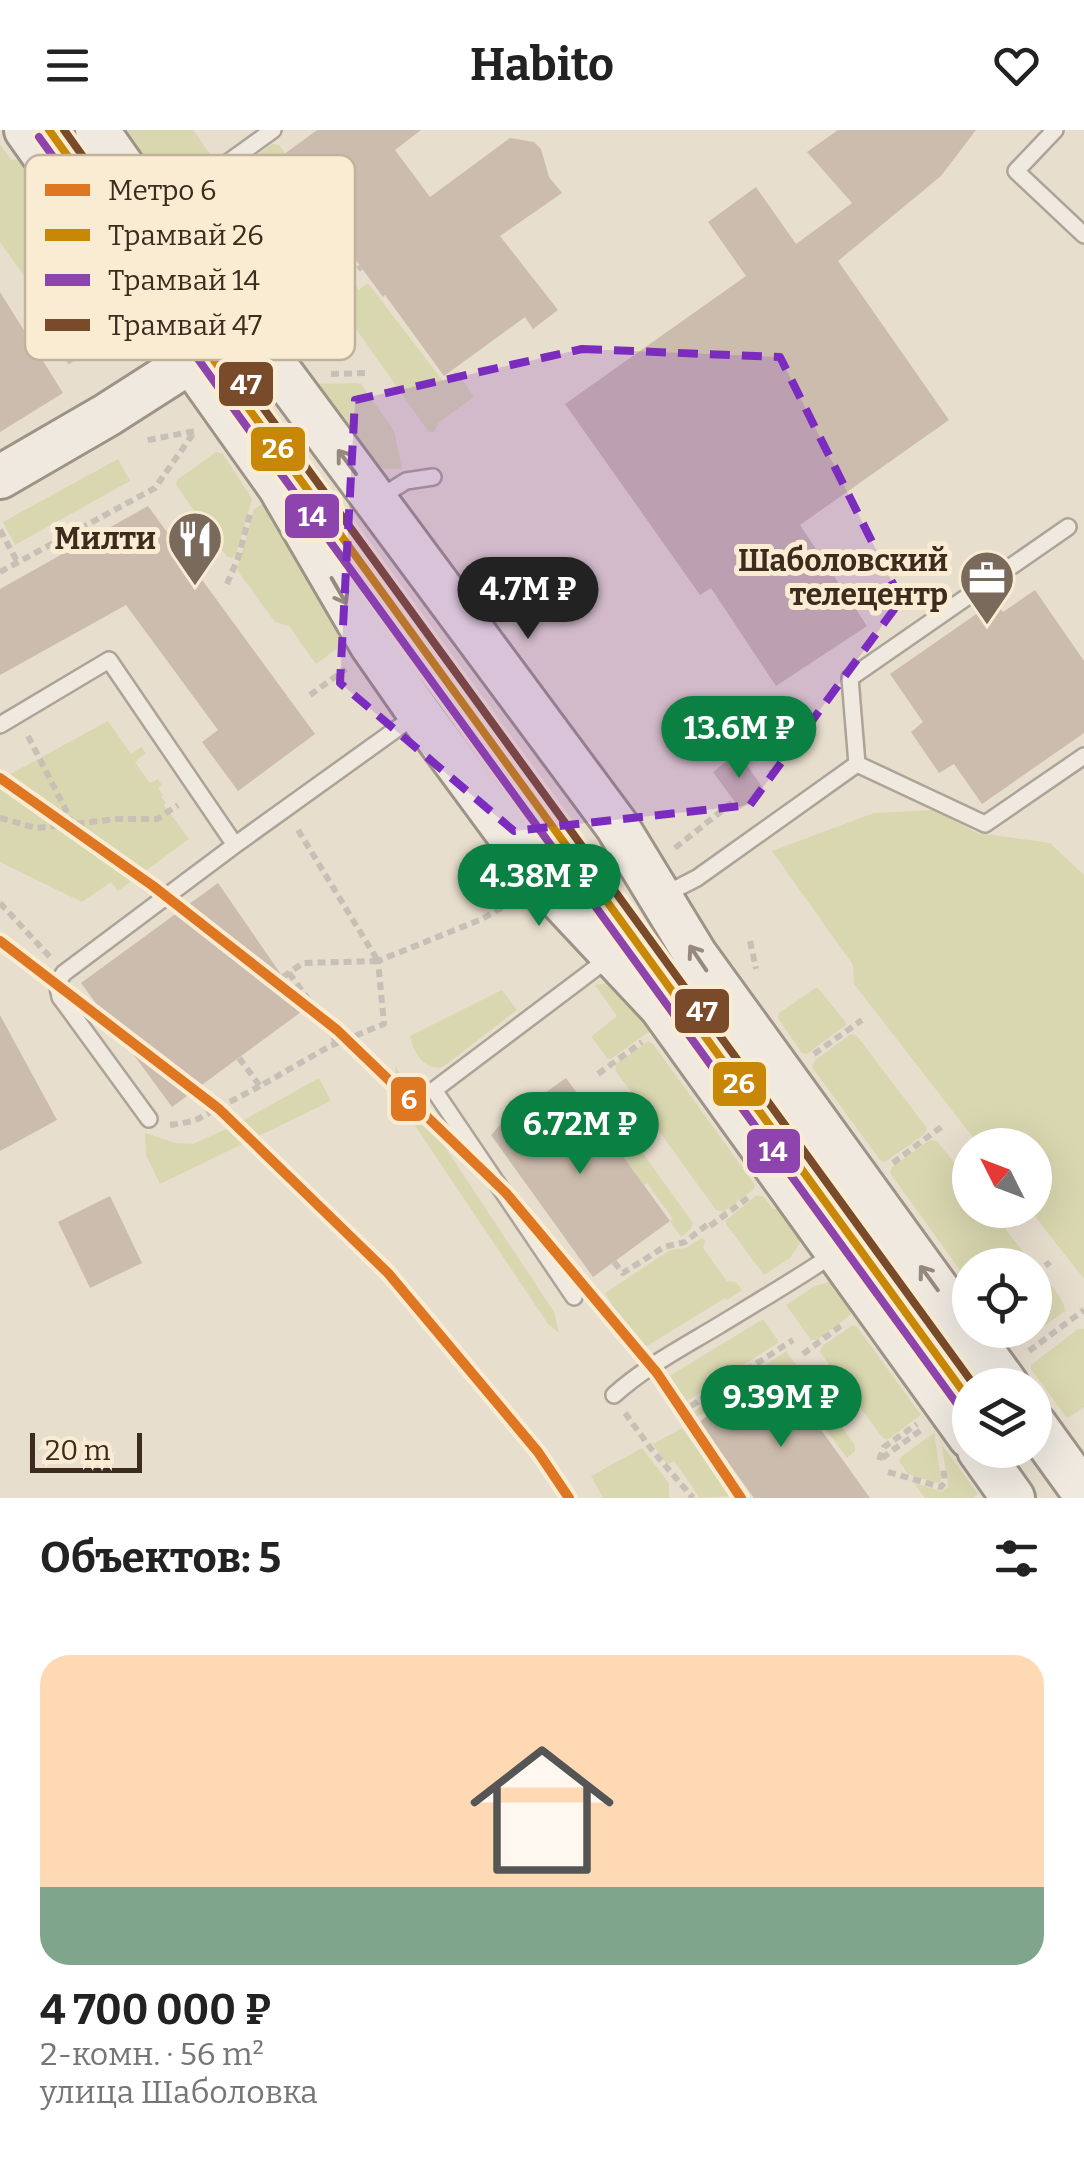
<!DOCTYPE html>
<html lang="ru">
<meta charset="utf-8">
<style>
:root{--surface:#fff;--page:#f6f6f6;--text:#222;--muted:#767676;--line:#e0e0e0;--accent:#0b8043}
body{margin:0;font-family:Bitter,serif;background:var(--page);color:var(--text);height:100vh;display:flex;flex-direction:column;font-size:38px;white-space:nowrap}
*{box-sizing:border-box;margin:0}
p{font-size:32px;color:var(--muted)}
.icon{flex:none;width:55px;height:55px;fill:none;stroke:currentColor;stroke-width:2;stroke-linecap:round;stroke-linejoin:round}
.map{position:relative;height:1368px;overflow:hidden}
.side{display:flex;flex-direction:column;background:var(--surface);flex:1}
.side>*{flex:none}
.needle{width:65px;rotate:312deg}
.buttons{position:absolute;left:952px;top:998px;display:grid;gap:20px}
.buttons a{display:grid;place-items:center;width:100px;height:100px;border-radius:50%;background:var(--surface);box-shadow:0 10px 40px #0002;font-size:50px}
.scale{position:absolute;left:30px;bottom:25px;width:112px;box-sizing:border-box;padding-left:10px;border:5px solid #3d2b1d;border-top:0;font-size:28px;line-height:35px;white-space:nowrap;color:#3d2b1d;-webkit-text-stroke:8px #f9ecd3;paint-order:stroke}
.price{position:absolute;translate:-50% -85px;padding:0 22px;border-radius:35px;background:var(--accent);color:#fff;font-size:32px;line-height:65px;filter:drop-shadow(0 2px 5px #0008)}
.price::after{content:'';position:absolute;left:50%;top:60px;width:30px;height:22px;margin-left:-15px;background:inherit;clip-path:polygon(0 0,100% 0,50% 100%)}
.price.selected{background:#222;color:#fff}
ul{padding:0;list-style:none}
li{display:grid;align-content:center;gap:20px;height:530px;padding:0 40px}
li+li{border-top:2px solid var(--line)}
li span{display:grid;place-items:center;height:310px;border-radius:30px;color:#555}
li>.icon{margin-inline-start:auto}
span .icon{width:180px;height:180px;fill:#fffc;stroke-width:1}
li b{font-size:42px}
h2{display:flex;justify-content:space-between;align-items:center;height:120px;padding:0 40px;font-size:42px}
header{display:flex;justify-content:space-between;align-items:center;height:130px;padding:0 40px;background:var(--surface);font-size:45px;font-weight:700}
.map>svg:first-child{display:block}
.green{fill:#d9d7af}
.building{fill:#ccbcae}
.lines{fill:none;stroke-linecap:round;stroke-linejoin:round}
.lane-casing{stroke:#ada397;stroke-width:20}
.secondary-casing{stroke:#9d9386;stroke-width:48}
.path{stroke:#c8c0b6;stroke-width:6;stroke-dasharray:8 5;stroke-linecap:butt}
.lane{stroke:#efe9e0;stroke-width:15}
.secondary{stroke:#efe9e0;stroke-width:42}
.tram-1-casing{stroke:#f9ecd3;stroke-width:15}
.tram-2-casing{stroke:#f9ecd3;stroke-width:15}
.tram-3-casing{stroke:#f9ecd3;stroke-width:15}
.tram-1{stroke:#c88707;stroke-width:8}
.tram-2{stroke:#8e44ad;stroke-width:8}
.tram-3{stroke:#7a4b2a;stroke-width:8}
.metro-1-casing{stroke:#f9ecd3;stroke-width:18}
.metro-1{stroke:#de7622;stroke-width:10}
.oneway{stroke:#968a7e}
.marked{fill:#7b2cbf;fill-opacity:0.2;stroke:#7b2cbf;stroke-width:8;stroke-dasharray:20 12;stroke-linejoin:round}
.labels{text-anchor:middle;stroke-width:10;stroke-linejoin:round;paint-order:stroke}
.poi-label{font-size:30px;font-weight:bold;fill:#3d2b1d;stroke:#f9ecd3;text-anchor:end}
.key{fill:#f9ecd3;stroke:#c1b29c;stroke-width:2.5}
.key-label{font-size:28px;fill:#3d2b1d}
.line-badge{stroke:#f9ecd3;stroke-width:4}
.badge-label{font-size:28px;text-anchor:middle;font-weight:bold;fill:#fff}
</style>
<header><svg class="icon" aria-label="menu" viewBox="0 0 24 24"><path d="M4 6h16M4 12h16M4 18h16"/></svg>Habito<svg class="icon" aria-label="heart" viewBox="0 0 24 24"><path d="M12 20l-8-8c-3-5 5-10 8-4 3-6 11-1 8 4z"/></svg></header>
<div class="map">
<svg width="1084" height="1368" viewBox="0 0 1084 1368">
<rect width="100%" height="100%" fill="#e8dece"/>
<!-- green -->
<path class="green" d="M 119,0 L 193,0 L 213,28 C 194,42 179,56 154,53 Z
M 0,14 L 11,30 L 32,28 L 136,171 L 79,212 L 68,209 L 0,112 Z
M 272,14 L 279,15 L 285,23 L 280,28 L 348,125 L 339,132 L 343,139 L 332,147 L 324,144 L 309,114 L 249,31 Z
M 368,153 L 443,251 L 456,241 L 474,267 L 440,291 L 433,303 L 428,301 L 337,172 L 338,166 L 355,154 L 359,160 Z
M 358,253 L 361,254 L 394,301 L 402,339 L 382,339 L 370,332 L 311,254 Z
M 216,322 L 223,324 L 252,369 L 236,425 L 232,428 L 227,427 L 176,355 L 177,350 Z
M 118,329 L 130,351 L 15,415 L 3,392 Z
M 274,373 L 354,506 L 316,534 L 289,496 L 275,492 L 237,440 L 254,379 L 262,374 Z
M 108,591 L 131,624 L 141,617 L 146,623 L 135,632 L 150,653 L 158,649 L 162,655 L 158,658 L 163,665 L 161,667 L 166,672 L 164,675 L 189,709 L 118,761 L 111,752 L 82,772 L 0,732 L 0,641 L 3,639 L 7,646 Z
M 935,680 L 977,703 L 1050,713 L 1084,745 L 1084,1149 L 1030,1080 L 1035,1080 L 1035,1015 L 979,1015 L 854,854 L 853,835 L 772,721 L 874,683 Z
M 614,852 L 655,888 L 650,901 L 611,929 L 608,929 L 592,908 L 593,905 L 617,886 L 595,855 Z
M 817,857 L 845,891 L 846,895 L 807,924 L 802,923 L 778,888 L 779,883 Z
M 502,860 L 517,880 L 443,937 C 424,941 413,922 410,906 Z
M 851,904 L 857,906 L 927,998 L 925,1004 L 885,1032 L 880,1030 L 812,937 L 815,930 Z
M 648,911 L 653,914 L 755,1055 L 753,1060 L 723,1082 L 716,1080 L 615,940 L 616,934 Z
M 395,936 L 412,961 L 410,964 L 554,1182 L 559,1203 L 548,1194 L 398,970 Z
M 319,948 L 331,971 L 160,1054 L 146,1025 L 145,1003 L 176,1013 L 193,1014 L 235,995 Z
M 930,1010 L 937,1011 L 970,1053 L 970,1080 L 991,1080 L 1033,1135 L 970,1135 L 970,1154 L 890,1043 L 892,1037 Z
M 639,1018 L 693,1093 L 691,1099 L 681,1107 L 670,1091 L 673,1089 L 647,1053 L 644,1055 L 624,1028 Z
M 757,1065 L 764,1067 L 773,1079 L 792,1077 L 802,1110 L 790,1128 L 764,1145 L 726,1094 L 726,1090 Z
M 702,1108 L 705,1111 L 703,1118 L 727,1151 L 736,1152 L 742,1160 L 727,1170 L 725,1168 L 639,1221 L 605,1163 L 670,1120 L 686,1118 Z
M 1039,1146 C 1049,1150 1065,1170 1065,1181 L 1019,1214 L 1014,1215 L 1003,1200 L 1035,1200 L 1035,1149 Z
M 829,1152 L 839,1153 L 858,1166 L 850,1185 L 817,1210 L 811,1210 L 786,1175 L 815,1156 Z
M 763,1189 L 779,1212 L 686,1272 L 671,1251 L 671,1245 Z
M 853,1195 L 857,1197 L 921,1285 L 887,1310 L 882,1307 L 820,1222 L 822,1216 Z
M 1078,1199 L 1084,1199 L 1084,1277 L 1071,1286 L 1066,1287 L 1031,1239 L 1031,1235 Z
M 786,1221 L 855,1315 L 855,1321 L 847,1328 L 790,1250 L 766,1267 L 758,1257 L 734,1275 L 725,1266 L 697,1287 L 693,1282 L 734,1255 L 739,1260 L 762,1246 L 758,1240 Z
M 682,1298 L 731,1366 L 700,1368 L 674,1331 L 667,1335 L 653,1314 Z
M 934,1303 L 941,1348 L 940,1352 L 936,1353 L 908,1344 L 899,1331 L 902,1326 Z
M 942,1315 L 978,1364 L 972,1368 L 925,1368 L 914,1353 L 941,1361 L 948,1357 Z
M 642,1318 L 669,1353 L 669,1368 L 603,1368 L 591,1346 Z"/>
<!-- building -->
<path class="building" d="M 317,0 L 421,0 L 395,20 L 430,67 L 510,8 L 534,12 L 541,19 L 549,47 L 562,63 L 500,106 L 558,180 L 533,199 L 525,187 L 444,246 L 385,165 L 383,167 L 339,107 L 342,105 L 283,25 Z
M 838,0 L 976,0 L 941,46 L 838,131 L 949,290 L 800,395 L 867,496 L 776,556 L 711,458 L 700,465 L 565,274 L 746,146 L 708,92 L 756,57 L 796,114 L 852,73 L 807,22 Z
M 0,162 L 63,263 L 0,302 Z
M 148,376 L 315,604 L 238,661 L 202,612 L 218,600 L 126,475 L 0,545 L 0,459 Z
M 1035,460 L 1084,531 L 1084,603 L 982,674 L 954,634 L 939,643 L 911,602 L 923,592 L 890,544 L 995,471 L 1003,482 Z
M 738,622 L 764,660 L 740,679 L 713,642 Z
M 218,753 L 305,879 L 172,977 L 81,853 Z
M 0,885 L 57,990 L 0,1021 Z
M 566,948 L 670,1091 L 593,1147 L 491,1005 L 500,995 Z
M 110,1066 L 142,1133 L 90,1158 L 58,1092 Z
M 789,1255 L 804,1276 L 870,1368 L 754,1368 L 699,1292 L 726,1273 L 733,1282 L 757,1263 L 765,1272 Z"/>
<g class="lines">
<!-- lane casing -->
<g class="lane-casing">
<path id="lane" d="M 1055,0 L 1016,41 L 1084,105
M 159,82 L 273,0
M 379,368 L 406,351 L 433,347
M 0,595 L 109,530 L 235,715
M 857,634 L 985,694 L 1084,626
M 662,766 L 697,748 L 857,634 L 850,548 L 1068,397
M 149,989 L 60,867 L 57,853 L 64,843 L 235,715 L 416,585
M 574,1167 L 434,960 L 609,828
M 614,1265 C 645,1237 683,1217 718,1196 C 774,1162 830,1129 882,1090"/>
</g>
<!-- secondary casing -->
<g class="secondary-casing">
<path id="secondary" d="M 26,0 L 279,356 L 371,514 L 419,583 L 543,751 L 661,877 L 970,1307
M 97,0 L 196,141 L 284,247 L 617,696 L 695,824 L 1007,1255
M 0,347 L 107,285 L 243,198
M 1035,1295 L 1084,1363
M 979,1320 L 1013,1368"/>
</g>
<!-- path -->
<path class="path" d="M 224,115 L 268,82
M 239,134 L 282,102
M 298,203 L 304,181 L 361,137
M 67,232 L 120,196
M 331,244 L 369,243
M 0,400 L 18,433
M 0,442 L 155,358 L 195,301 L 143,311
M 227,454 L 238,428 L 250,384
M 310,565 L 346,539
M 28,606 L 73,694
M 770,644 L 778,638
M 0,688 L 36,698 L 118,689 L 157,689 L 178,675
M 298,700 L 378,831
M 675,718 L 734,671
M 0,773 L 50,827
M 750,811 L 756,839
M 289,843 L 325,892 L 337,914
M 283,847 L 303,833 L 378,831
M 814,924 L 862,890
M 239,928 L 260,956 L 330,916 L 384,894 L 378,831 L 482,789 L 513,771
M 598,944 L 642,912
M 170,995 L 194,991 L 260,956
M 619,1021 L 642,1004
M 893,1033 L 944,995
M 710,1096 L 749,1067
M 614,1132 L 623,1143 L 664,1117 L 685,1112 L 708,1094
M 1035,1144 L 1050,1132
M 1029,1221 L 1084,1180
M 803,1224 L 842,1195
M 661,1256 L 735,1365 L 733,1368
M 625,1283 L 652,1320 L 693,1368
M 680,1283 L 793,1210
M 882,1328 L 921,1300
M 879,1330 L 884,1317 L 917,1294
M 888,1342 L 941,1357 L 945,1352 L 943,1339"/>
<!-- lane -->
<use href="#lane" class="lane"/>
<!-- secondary -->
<use href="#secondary" class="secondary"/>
<!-- tram-1 casing -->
<g class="tram-1-casing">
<path id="tram-1" d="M 49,0 L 246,275 L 970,1271"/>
</g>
<!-- tram-2 casing -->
<g class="tram-2-casing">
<path id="tram-2" d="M 39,7 L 236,282 L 960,1278"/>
</g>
<!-- tram-3 casing -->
<g class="tram-3-casing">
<path id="tram-3" d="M 64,0 L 256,268 L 974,1255"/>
</g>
<!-- tram-1 -->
<use href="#tram-1" class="tram-1"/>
<!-- tram-2 -->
<use href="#tram-2" class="tram-2"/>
<!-- tram-3 -->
<use href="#tram-3" class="tram-3"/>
<!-- metro-1 casing -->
<g class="metro-1-casing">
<path id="metro-1" d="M 0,648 L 153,756 L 337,900 L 506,1063 L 657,1243 L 741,1368
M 0,811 L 219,979 L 388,1143 L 538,1322 L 569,1368"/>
</g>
<!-- metro-1 -->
<use href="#metro-1" class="metro-1"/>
</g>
<!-- one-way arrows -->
<defs><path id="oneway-shaft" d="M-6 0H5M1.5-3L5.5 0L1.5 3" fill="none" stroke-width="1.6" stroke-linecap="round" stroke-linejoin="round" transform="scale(2.5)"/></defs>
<g class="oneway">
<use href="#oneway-shaft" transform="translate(347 332) rotate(-127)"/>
<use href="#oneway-shaft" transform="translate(339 461) rotate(60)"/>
<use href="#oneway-shaft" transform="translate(698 828) rotate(-124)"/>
<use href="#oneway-shaft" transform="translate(929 1148) rotate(-126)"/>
</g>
<!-- marked area -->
<path class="marked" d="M 582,219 L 780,227 L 901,470 L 750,675 L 514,701 L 340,553 L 355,270 Z"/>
<!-- icons -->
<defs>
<g id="restaurant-pin" transform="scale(2.875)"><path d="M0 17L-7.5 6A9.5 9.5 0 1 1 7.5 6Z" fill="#796a5b" stroke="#f9ecd3"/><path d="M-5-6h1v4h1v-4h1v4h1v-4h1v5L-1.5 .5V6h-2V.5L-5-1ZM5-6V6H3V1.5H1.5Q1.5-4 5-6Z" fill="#fff"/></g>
<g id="office-pin" transform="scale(2.875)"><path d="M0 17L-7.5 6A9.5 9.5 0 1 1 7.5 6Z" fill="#796a5b" stroke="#f9ecd3"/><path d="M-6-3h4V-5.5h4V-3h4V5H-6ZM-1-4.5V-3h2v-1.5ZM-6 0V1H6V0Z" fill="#fff"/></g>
</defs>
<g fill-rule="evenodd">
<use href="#restaurant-pin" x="195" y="409"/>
<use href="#office-pin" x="987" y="448"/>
</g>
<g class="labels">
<!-- poi labels -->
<g class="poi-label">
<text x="156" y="419">Милти</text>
<text x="948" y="441">Шаболовский<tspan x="948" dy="34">телецентр</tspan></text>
</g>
</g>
<!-- legend -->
<rect x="25" y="25" width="330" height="205" rx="15" class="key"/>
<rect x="45" y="54" width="45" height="12" fill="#de7622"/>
<rect x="45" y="99" width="45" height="12" fill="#c88707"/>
<rect x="45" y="144" width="45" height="12" fill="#8e44ad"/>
<rect x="45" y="189" width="45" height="12" fill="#7a4b2a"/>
<g class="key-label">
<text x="108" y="70">Метро 6</text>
<text x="108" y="115">Трамвай 26</text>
<text x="108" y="160">Трамвай 14</text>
<text x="108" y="205">Трамвай 47</text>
</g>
<g class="line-badge">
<rect x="217" y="230" width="58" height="48" rx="10" fill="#7a4b2a"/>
<rect x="249" y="295" width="58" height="48" rx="10" fill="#c88707"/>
<rect x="283" y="362" width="58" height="48" rx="10" fill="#8e44ad"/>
<rect x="673" y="857" width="58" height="48" rx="10" fill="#7a4b2a"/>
<rect x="711" y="930" width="57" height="48" rx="10" fill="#c88707"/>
<rect x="389" y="945" width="39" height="48" rx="10" fill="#de7622"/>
<rect x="745" y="997" width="57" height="48" rx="10" fill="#8e44ad"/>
</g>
<g class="badge-label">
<text x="246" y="264">47</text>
<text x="278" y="328">26</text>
<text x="312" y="396">14</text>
<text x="702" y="891">47</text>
<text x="739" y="963">26</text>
<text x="409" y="979">6</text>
<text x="773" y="1031">14</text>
</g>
</svg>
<div class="buttons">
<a><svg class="needle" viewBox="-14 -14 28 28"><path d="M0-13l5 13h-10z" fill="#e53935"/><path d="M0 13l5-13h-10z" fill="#767676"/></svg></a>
<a><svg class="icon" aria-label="locate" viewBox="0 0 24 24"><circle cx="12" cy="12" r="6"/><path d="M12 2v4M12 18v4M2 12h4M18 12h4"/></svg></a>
<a><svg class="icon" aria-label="layers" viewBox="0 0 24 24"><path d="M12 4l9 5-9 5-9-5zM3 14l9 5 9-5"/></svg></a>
</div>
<div class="scale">20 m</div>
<b class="price selected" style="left:528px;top:512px">4.7M ₽</b>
<b class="price" style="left:739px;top:651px">13.6M ₽</b>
<b class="price" style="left:539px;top:799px">4.38M ₽</b>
<b class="price" style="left:580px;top:1047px">6.72M ₽</b>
<b class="price" style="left:781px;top:1320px">9.39M ₽</b>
</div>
<section class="side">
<h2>Объектов: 5<svg class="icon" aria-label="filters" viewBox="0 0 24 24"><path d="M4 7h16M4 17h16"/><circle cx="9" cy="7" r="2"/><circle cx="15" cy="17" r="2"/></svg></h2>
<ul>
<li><span style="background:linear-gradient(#ffd9b3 75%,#7fa58c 0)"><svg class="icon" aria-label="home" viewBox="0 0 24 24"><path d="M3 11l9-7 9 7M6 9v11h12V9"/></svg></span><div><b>4 700 000 ₽</b><p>2-комн. · 56 m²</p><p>улица Шаболовка</p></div></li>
</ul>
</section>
